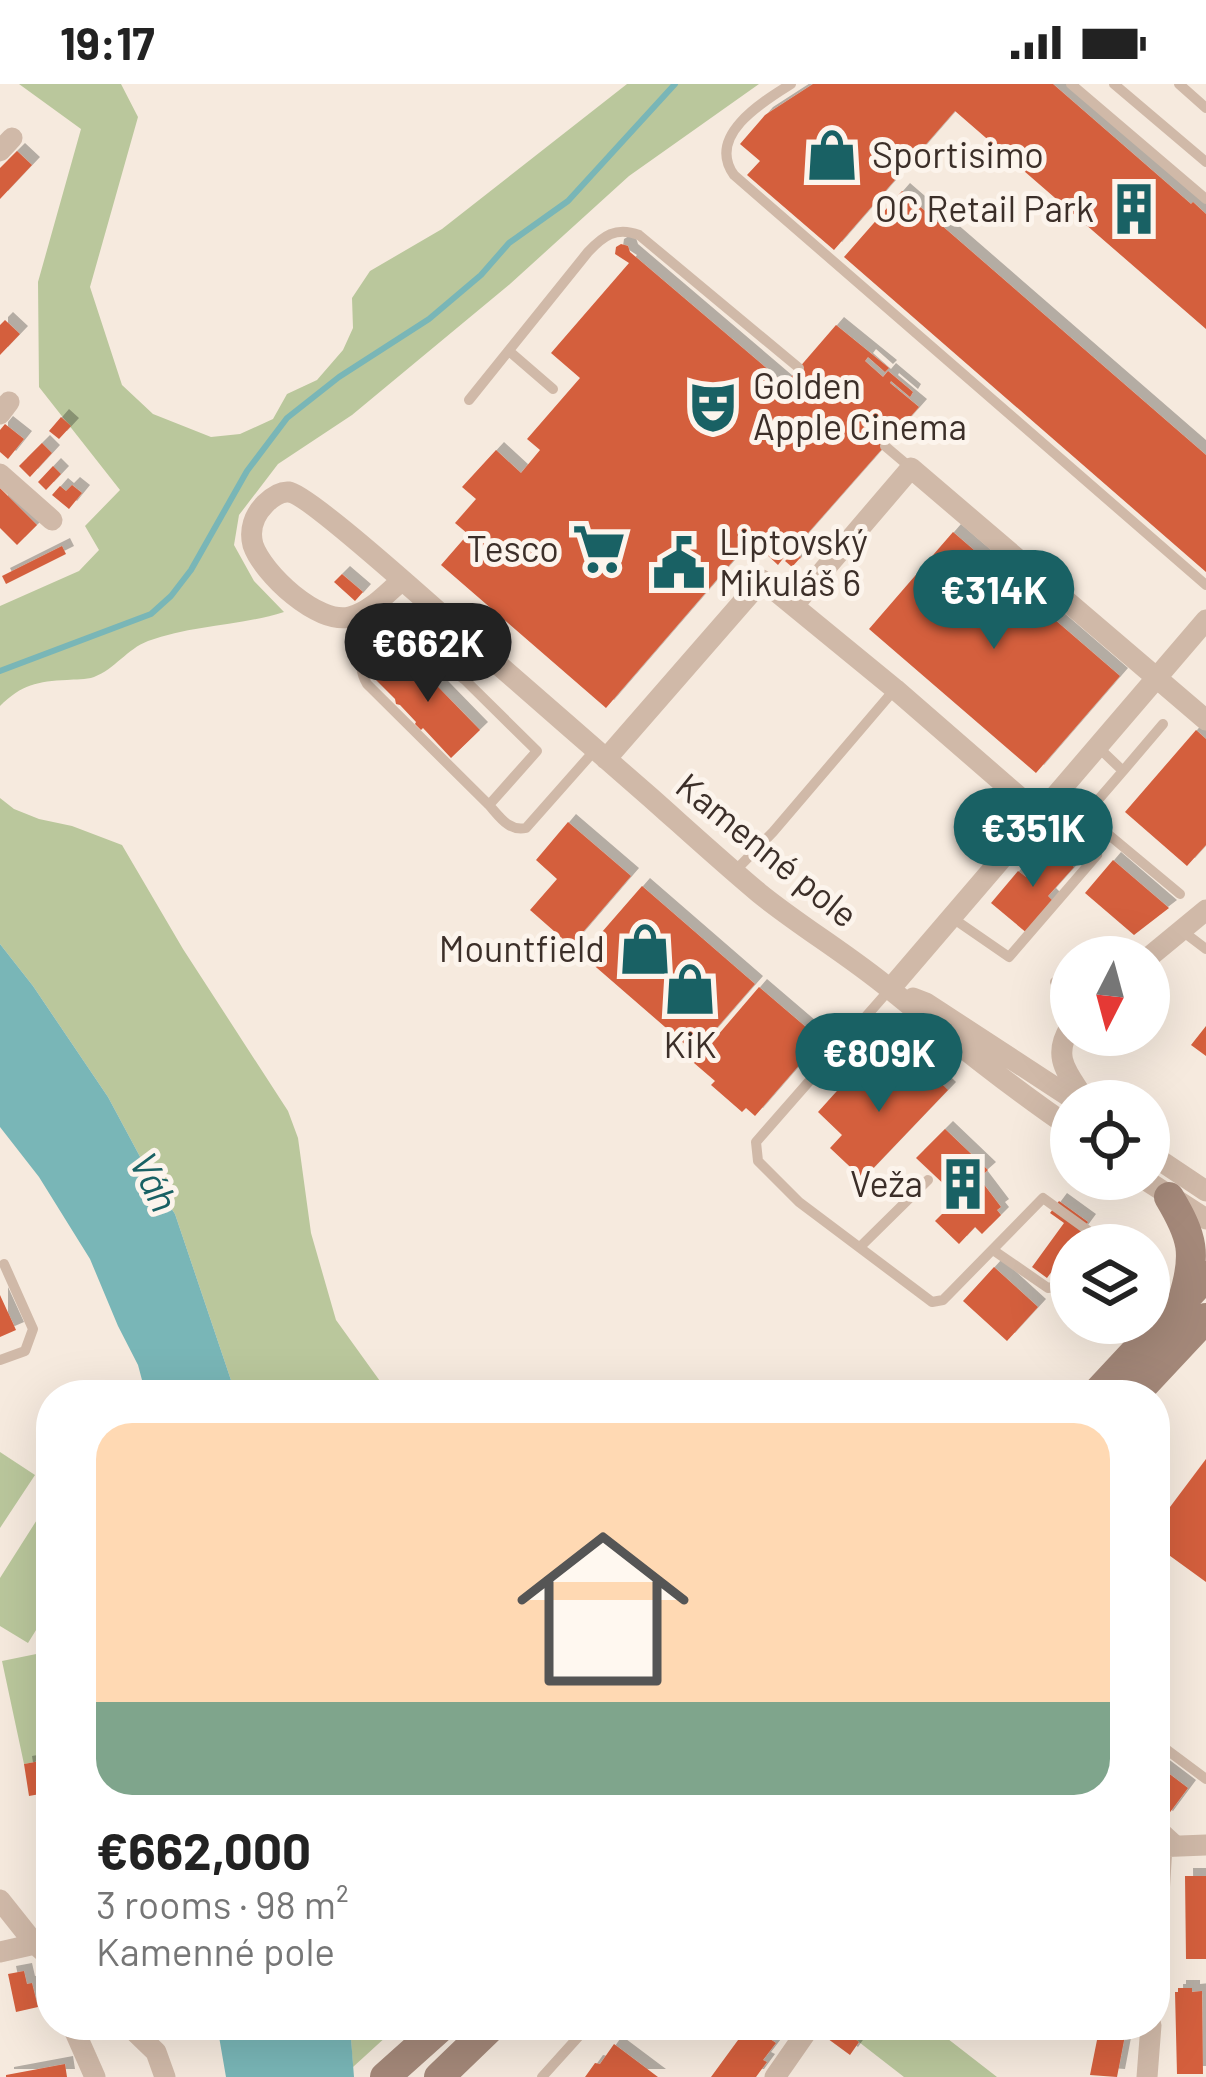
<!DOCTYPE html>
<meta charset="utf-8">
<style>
:root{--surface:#fff;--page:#f6f6f6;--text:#222;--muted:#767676;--accent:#196164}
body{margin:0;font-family:Barlow,sans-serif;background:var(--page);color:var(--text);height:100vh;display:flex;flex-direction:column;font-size:45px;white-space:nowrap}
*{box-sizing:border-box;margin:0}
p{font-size:39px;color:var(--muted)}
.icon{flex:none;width:66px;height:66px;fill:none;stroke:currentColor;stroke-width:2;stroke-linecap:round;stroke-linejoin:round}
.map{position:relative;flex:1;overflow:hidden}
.sheet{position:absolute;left:36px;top:1296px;width:1134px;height:660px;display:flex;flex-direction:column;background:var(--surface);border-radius:48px;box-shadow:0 12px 48px #0002}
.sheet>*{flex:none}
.needle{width:78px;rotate:186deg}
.controls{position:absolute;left:1050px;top:852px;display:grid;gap:24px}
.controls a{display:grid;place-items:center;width:120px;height:120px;border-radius:50%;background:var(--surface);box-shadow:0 12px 48px #0002;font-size:60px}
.price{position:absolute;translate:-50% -102px;padding:0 27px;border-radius:42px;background:var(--accent);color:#fff;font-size:39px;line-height:78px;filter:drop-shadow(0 3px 6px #0008)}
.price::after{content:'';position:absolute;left:50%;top:72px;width:36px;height:27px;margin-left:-18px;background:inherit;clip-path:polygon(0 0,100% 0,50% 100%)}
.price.on{background:#222;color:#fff}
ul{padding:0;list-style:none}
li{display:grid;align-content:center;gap:24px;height:636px;padding:0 60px}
li span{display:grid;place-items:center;height:372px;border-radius:36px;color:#555}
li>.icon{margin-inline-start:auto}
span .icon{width:216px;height:216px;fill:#fffc;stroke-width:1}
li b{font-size:51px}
.status{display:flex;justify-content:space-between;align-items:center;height:84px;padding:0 60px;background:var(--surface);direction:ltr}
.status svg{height:33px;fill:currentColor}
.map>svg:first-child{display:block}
.green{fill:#bac79c}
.water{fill:#79b6b7}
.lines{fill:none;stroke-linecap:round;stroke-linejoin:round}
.stream{stroke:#79b6b7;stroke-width:6}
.building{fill:#d45f3e;filter:url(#shadow)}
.lane{stroke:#d0b9a8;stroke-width:10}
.street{stroke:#d0b9a8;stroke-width:21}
.secondary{stroke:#a48879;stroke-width:30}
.secondary-bridge{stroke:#a48879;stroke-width:30}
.labels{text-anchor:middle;stroke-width:10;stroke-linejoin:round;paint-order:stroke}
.poi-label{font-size:36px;fill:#3c2f29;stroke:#fcf4ec;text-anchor:end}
.street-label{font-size:36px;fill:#3c2f29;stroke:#fcf4ec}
.water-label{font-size:39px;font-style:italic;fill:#196164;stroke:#fcf4ec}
</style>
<div class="status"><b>19:17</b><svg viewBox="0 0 49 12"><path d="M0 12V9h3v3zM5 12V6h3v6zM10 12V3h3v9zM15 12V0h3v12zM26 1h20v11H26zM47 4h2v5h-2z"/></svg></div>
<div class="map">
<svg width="1206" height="1993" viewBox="0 0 1206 1993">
<defs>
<filter id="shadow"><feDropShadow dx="8" dy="-8" stdDeviation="0" flood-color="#0004"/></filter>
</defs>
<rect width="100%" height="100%" fill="#f6eade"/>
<!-- green -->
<path class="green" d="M 19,0 L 121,0 L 138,33 L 90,203 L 122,301 L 153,330 L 211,353 L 240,350 L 273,335 L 287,310 L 317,296 L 343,266 L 353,244 L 352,214 L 370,187 L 442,145 L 627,0 L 759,0 L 629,92 L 510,200 L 352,331 L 278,380 L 239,431 L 234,461 L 254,497 L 284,528 C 240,542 192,541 148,557 C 127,565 115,585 94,593 C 86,596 75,595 67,596 C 38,597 21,601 0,622 L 0,522 L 79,487 L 99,466 L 85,442 L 120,406 L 39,303 L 38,198 L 81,45 Z
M 0,714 L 14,725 L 39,735 L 72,742 L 122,761 L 183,865 L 288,1027 L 298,1054 L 311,1149 L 336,1236 L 390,1311 L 236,1311 L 175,1130 L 152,1095 L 108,1013 L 33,902 L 0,860 Z
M 0,1368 L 35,1391 L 0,1444 Z
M 40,1431 L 51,1438 L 51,1522 L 28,1559 L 0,1542 L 0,1494 Z
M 51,1567 L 51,1675 L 24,1680 L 2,1577 Z
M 350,1941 L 399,1941 L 353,1983 Z
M 837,1941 L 930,1941 L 997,1993 L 904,1993 Z"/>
<!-- water -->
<path class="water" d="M 0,860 L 33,902 L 108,1013 L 152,1095 L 175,1130 L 236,1311 L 146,1311 L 138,1281 L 118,1242 L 90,1175 L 39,1093 L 0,1043 Z
M 217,1941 L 350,1941 L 354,1993 L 226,1993 Z"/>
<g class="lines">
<!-- stream -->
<path class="stream" d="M 0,587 L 151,530 L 171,512 L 191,486 L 247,387 L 287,334 L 339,293 L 429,235 L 481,191 L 509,159 L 568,117 L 675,0"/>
</g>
<!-- building -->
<path class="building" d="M 813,0 L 1053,0 L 1191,120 L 1193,118 L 1206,130 L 1206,245 L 955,27 L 834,166 L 747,91 L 760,77 L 740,60 L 765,31 Z
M 17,67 L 32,81 L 0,115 L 0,84 Z
M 902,107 L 1206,371 L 1206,488 L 844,173 Z
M 621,160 L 628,162 L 630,168 L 785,300 L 836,241 L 889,284 L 885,288 L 868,273 L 865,277 L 883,293 L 888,287 L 913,308 L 910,313 L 891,297 L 890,299 L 919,323 L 793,466 L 801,473 L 792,483 L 785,477 L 788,474 L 785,472 L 778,481 L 763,467 L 770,459 L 758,448 L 606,624 L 441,481 L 468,450 L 455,439 L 476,415 L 462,403 L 496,366 L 521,389 L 540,366 L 527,355 L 580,294 L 551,269 L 629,179 L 615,170 L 616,163 Z
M 5,236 L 20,250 L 0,271 L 0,241 Z
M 61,333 L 71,342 L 59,355 L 49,347 Z
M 5,340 L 24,355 L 8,375 L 0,368 L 0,346 Z
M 42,359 L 52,369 L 30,393 L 19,382 Z
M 53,382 L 61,390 L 46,406 L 38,398 Z
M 72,401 L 82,409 L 69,425 L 52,411 L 60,402 L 66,407 Z
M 0,404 L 37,441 L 17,461 L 0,444 Z
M 953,448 L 1120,592 L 1036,689 L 869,545 Z
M 62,462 L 66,470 L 6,500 L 2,492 Z
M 342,490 L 363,508 L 355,517 L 334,498 Z
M 404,568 L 480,646 L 451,674 L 423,644 L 421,646 L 415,640 L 416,638 L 400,621 L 396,620 L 395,615 L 375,595 Z
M 1196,646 L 1206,655 L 1206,761 L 1187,782 L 1125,728 Z
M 568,738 L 631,792 L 571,862 L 530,826 L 557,795 L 536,776 Z
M 1048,760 L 1074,783 L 1048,812 L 1055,819 L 1028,850 L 991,819 L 1018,787 L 1026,793 L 1040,777 L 1036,774 Z
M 1113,776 L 1169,824 L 1134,851 L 1085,809 Z
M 642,802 L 755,900 L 695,969 L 582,871 Z
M 759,903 L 821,956 L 755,1032 L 746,1024 L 742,1028 L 711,1001 L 715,997 L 694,979 Z
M 1206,942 L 1206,972 L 1191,961 Z
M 915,974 L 948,1006 L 863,1095 L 830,1064 L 842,1051 L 818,1028 L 854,988 L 879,1012 Z
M 945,1045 L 988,1086 L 979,1094 L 1001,1123 L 997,1126 L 1001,1131 L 982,1150 L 975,1143 L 959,1160 L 935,1137 L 952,1120 L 944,1113 L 950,1106 L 916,1074 Z
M 1059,1117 L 1088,1138 L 1047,1194 L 1032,1183 L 1064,1139 L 1050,1129 Z
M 994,1183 L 1038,1223 L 1007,1257 L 963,1217 Z
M 0,1211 L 16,1246 L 0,1253 Z
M 1206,1375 L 1206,1498 L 1155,1461 L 1155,1443 Z
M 51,1675 L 51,1708 L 29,1712 L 24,1680 Z
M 1155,1679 L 1188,1704 L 1165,1735 L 1155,1728 Z
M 1185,1792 L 1206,1792 L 1206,1875 L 1186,1875 Z
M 24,1887 L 27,1900 L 32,1899 L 38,1923 L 16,1928 L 8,1890 Z
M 1178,1904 L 1192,1904 L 1192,1908 L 1202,1907 L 1203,1990 L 1177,1990 L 1175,1908 L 1178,1908 Z
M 749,1941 L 776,1959 L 763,1976 L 767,1978 L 756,1993 L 711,1993 Z
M 809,1941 L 836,1941 L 859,1958 L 850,1971 Z
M 1100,1941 L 1127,1941 L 1117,1993 L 1090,1991 Z
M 614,1960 L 658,1993 L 585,1993 L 595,1979 L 600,1980 Z
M 65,1980 L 67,1993 L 6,1993 L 6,1991 Z"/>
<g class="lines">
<!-- lane -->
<path class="lane" d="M 791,0 C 762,18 706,52 734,91 L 1206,501
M 1071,0 L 1206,115
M 1114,0 L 1206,78
M 1179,0 L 1206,24
M 509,267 L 553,305
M 469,316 L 588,168 C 603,152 616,142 639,151 L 799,284
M 885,362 L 911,384
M 442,532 L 429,543 L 419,562 L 465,596 L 537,667 L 489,721 C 499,732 509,748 526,744 L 595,666
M 429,543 C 416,543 400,539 387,542 C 360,547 355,580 367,600 L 489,721
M 1098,663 L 1123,687 L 1163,640
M 1123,687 L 1085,731 L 1180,810
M 735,787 L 773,748 L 895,605
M 951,833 L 1009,873 L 1097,771 L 1064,738 L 1040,731
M 1181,846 L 1206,865
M 1055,898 L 1071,907
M 890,905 L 756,1058 L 758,1077 L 799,1118 L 932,1218 L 943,1216 L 950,1209 L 1043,1114 L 1097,1153 L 1091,1161
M 860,1163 L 928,1096
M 993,1166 L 1048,1204 L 1063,1201 L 1071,1190
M 0,1276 L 25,1267 L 33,1245 L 4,1180
M 1155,1657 L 1206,1695
M 1155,1736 L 1179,1758
M 542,1993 L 589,1941"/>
<!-- street -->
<path class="street" d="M 0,67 L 12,54
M 0,330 L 9,318
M 0,390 L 52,436
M 401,497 C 386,510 370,528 350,533 C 318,541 263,490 253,461 C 249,446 254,431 265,420 C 271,414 280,407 289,408 C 309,410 453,541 478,563 C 535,613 593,663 650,713 C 686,745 722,778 759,809 C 801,843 849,871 891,906 C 950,954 1008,1001 1071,1044
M 794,521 L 911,384 L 1206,636
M 606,675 L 762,496 L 895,605 L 1040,731
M 1149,873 L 1206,826
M 890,905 L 1206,536
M 913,914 L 926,919 L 1076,1017
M 1071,942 C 1050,974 1069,990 1085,1016
M 1149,1069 L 1206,1107
M 1144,1095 L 1206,1135
M 1155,1763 L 1206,1761
M 0,1816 L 35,1860 L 51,1874
M 0,1868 L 35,1860
M 1155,1876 L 1162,1762
M 72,1941 L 95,1993
M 128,1941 L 156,1968 L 165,1993
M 775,1993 L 807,1947
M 1147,1993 L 1151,1941"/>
<!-- secondary -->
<path class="secondary" d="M 1169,1113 C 1193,1153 1197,1170 1183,1215
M 1095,1311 L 1206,1192
M 1134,1311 L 1206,1234
M 439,1993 L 493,1941"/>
<!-- secondary-bridge -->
<path class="secondary-bridge" d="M 385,1993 L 443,1941"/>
</g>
<!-- icons -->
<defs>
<g id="shop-bare" transform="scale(4.14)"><path d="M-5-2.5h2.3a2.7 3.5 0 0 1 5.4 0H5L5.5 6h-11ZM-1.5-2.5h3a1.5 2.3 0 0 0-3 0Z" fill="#196164" stroke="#fcf4ec" stroke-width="2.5" paint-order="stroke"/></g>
<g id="building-bare" transform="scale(4.14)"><path d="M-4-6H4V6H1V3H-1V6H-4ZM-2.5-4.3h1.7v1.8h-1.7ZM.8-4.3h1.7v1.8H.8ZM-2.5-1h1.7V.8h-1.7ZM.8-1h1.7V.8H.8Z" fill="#196164" stroke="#fcf4ec" stroke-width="2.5" paint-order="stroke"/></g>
<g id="theatre-bare" transform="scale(4.14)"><path d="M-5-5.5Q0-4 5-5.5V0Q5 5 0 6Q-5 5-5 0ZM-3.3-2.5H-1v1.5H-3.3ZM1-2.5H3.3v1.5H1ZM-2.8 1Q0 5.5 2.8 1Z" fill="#196164" stroke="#fcf4ec" stroke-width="2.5" paint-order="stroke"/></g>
<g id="supermarket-bare" transform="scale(4.14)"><path d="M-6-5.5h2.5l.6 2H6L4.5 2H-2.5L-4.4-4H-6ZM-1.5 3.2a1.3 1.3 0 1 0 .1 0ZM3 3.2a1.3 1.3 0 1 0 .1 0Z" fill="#196164" stroke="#fcf4ec" stroke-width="2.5" paint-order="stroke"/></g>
<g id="civic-bare" transform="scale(4.14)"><path d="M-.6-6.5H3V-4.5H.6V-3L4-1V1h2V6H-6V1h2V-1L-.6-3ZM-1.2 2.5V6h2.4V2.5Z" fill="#196164" stroke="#fcf4ec" stroke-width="2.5" paint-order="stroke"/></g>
</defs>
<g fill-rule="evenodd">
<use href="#shop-bare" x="832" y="71"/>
<use href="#building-bare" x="1134" y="125"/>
<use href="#theatre-bare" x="713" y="323"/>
<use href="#supermarket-bare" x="599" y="465"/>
<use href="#civic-bare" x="679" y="479"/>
<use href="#shop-bare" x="645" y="865"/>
<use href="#shop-bare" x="690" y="905"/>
<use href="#building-bare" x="963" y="1100"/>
</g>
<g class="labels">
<!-- poi labels -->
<g class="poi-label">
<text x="872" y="84" text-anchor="start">Sportisimo</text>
<text x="1094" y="138">OC Retail Park</text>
<text x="753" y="315" text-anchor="start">Golden<tspan x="753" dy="41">Apple Cinema</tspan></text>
<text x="719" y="471" text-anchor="start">Liptovský<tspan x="719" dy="41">Mikuláš 6</tspan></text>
<text x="559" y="478">Tesco</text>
<text x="605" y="878">Mountfield</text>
<text x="690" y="974" text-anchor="middle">KiK</text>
<text x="923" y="1113">Veža</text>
</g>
<!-- street labels -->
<g class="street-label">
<text transform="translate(767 766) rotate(39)" y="13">Kamenné pole</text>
</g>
<!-- water labels -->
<g class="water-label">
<text transform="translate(154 1098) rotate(64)" y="14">Váh</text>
</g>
</g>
</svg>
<div class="controls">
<a><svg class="needle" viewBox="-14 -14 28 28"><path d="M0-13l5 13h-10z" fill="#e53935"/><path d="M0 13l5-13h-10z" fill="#767676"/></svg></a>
<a><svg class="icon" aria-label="locate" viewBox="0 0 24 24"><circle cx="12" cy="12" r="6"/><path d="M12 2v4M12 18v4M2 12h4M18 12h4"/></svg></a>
<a><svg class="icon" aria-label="layers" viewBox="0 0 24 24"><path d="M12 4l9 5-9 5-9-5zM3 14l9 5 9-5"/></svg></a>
</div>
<b class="price" style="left:994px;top:568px">€314K</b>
<b class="price on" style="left:428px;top:621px">€662K</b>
<b class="price" style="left:1033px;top:806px">€351K</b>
<b class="price" style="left:879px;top:1031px">€809K</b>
<section class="sheet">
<ul>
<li><span style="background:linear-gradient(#ffd9b3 75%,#7fa58c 0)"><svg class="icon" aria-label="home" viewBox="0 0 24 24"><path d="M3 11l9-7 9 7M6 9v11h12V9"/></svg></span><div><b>€662,000</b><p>3 rooms · 98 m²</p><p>Kamenné pole</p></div></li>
</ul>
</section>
</div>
